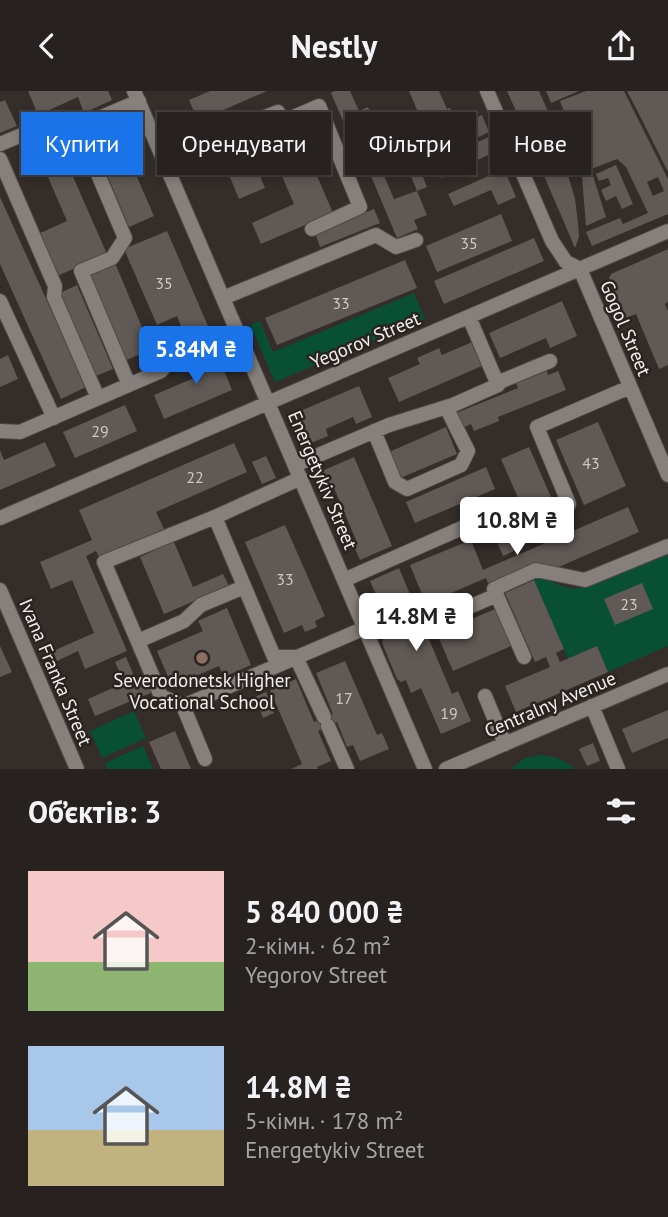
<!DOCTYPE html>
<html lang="uk">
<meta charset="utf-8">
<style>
:root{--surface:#272220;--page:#2f2a29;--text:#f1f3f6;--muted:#a4a4a5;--line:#433f3e;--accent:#1a73e8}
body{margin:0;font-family:"PT Sans",sans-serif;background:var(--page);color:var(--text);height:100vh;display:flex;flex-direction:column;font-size:26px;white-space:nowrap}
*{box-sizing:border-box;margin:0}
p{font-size:23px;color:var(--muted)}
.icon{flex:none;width:38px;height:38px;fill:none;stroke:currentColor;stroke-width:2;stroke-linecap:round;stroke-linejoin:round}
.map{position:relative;height:678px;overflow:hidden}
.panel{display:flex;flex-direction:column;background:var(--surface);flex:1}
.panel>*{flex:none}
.hud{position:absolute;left:21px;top:21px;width:626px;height:63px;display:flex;gap:14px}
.price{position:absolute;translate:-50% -60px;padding:0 16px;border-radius:7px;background:#fff;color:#222;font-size:23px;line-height:46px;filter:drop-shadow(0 2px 4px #0008)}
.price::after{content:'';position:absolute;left:50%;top:42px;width:21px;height:16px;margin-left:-10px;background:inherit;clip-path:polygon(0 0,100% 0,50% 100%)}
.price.active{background:var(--accent);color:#fff}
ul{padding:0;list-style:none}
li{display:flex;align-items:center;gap:21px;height:175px;padding:0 28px}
li span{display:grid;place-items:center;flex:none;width:196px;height:140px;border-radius:0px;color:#555}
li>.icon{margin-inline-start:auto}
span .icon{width:84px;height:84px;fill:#fffc;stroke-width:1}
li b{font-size:30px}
h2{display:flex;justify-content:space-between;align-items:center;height:84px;padding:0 28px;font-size:30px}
.tag{padding:0 24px;border-radius:0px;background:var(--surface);box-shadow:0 4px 10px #0003,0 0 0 2px var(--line);font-size:24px;line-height:63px}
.tag.active{background:var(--accent);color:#fff}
header{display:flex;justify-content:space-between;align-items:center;height:91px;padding:0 28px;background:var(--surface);font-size:32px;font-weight:700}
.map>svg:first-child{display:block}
.green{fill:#084f35}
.building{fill:#605956;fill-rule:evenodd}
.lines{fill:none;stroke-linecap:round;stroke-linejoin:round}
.minor-casing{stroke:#4f4a46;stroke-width:16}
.minor{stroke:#867f7b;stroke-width:14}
.education-dot{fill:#8d6e63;stroke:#2a2420;stroke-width:2.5}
.labels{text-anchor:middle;stroke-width:5;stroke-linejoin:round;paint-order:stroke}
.number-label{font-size:16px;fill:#cec9c6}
.street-label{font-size:19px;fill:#f2eeec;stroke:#2a2420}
.poi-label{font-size:19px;fill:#f2eeec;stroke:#2a2420}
</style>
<header><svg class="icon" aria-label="back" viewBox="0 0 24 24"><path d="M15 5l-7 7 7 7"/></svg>Nestly<svg class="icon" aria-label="share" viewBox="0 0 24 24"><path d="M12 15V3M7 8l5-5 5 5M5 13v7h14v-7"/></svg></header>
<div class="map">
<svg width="668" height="678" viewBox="0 0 668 678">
<rect width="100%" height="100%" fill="#342d2a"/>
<!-- green -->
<path class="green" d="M 414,202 L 425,228 L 275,291 L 250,234 L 260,230 L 273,261 Z
M 668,464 L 668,555 L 608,581 L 597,555 L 568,568 L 534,489 L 545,485 C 572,509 599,492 627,480 C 640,475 654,469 668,464 Z
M 134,620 L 146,647 L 102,667 L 90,640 Z
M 143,655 L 153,678 L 108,678 L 105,672 Z
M 539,664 C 554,665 564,668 575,678 L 511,678 L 525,667 Z"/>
<!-- building -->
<path class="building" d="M 28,0 L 108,0 L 112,9 L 84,22 L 78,6 L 38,24 Z
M 210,0 L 267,0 L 198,30 L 189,9 Z
M 334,0 L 350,0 L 359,20 L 368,16 L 385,56 L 374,61 L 394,108 L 417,100 L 427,124 L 414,129 L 418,138 L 397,147 L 363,66 L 359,67 L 331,2 Z
M 409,0 L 439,0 L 447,18 L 450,17 L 462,43 L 433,56 Z
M 507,0 L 539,0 L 549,23 L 555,21 L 559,32 L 553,34 L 574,82 L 568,84 L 575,108 L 578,132 L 579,146 L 575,157 L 536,66 L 544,62 L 536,45 L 529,49 Z
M 546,0 L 579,0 L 551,12 Z
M 586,0 L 624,0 L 668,88 L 668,123 L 592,155 L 586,141 L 620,127 L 623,133 L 648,122 L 626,76 L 617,68 L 581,82 L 574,47 L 560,10 ZM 658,86 L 664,100 L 653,105 L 647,91 Z
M 627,0 L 668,0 L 668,81 L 641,27 Z
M 5,9 L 17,35 L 0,42 L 0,11 Z
M 482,24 L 489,41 L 479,46 L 472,29 Z
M 511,27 L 522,51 L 516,53 L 506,30 Z
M 113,31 L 154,125 L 129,136 L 89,41 Z
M 296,36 L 333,122 L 261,153 L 252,132 L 294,113 L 266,48 Z
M 243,44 L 265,97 L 239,108 L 217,55 Z
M 489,46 L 495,61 L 466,74 L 459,59 Z
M 56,47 L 107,163 L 57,185 L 38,143 L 67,130 L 35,56 Z
M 455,63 L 461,79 L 441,87 L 434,72 Z
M 616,74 L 633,113 L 622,118 L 616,105 L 606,110 L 601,99 L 611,94 L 608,87 L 599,90 L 596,83 Z
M 504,78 L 516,106 L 498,114 L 491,99 L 454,115 L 448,103 Z
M 421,81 L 427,96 L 417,100 L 411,85 Z
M 593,85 L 606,126 L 586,135 L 582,86 Z
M 0,106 L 86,296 L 61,308 L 0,173 Z
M 374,118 L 380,132 L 320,156 L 315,142 Z
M 501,123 L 512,150 L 437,181 L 426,155 Z
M 167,140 L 208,235 L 185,245 L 177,225 L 157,234 L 124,158 Z
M 534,147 L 544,170 L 444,213 L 434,190 Z
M 668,158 L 668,211 L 665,213 L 668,220 L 668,274 L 659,278 L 636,223 L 626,227 L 609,187 L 611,183 Z
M 405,169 L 417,197 L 277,254 L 265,227 Z
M 115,172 L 154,265 L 141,271 L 138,264 L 124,270 L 88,183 Z
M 77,194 L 113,278 L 96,285 L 60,202 Z
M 562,210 L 577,245 L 550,257 L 546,247 L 500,267 L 489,242 Z
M 472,251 L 482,275 L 399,311 L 388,287 L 420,273 L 417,267 L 439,257 L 442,264 Z
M 216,259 L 232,299 L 164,328 L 154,304 L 194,287 L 188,271 Z
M 8,264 L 18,288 L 0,296 L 0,268 Z
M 547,280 L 548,284 L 558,280 L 566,299 L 498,326 L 499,330 L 474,340 L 471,333 L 462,337 L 456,322 L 518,297 L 516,292 Z
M 359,295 L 372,326 L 356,333 L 353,326 L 326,338 L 328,345 L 311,352 L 298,321 Z
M 125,314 L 137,340 L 75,367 L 63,341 Z
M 598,331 L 626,395 L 584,414 L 556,349 Z
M 446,336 L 457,363 L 398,388 L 387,362 Z
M 45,351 L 56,375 L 0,399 L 0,359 L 4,369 Z
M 234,352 L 247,381 L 156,421 L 164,438 L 99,466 L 96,460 L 86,465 L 127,560 L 85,578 L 78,560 L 57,570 L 53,560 L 94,542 L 72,489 L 51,498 L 40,471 L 92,449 L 79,419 Z
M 529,356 L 558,422 L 530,434 L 501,368 Z
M 266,365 L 276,387 L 262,393 L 252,371 Z
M 354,366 L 392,455 L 360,469 L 352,451 L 356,449 L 334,397 L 330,399 L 322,380 Z
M 486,376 L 495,398 L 415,432 L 406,411 Z
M 502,413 L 521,457 L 503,465 L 484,420 Z
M 628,416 L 639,441 L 554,478 L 535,472 L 488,492 L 486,487 L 426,513 L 410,474 L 471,449 L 483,479 Z
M 285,434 L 325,525 L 315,530 L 317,536 L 305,541 L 302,534 L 284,542 L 245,451 Z
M 165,449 L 167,454 L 174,451 L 193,496 L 223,483 L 229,495 L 164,523 L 140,466 L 155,459 L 152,454 Z
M 399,477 L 452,603 L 458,600 L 471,630 L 441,643 L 421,597 L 411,602 L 406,589 L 401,591 L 397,588 L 382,552 L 384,546 L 392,540 L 370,490 Z
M 534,489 L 564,558 L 556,562 L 560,571 L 597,555 L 608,581 L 516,621 L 505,595 L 550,576 L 546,566 L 535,571 L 505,502 Z
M 642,492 L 653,518 L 615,534 L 604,508 Z
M 227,517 L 251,574 L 224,586 L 219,575 L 172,595 L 157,560 L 203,540 L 198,530 Z
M 495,518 L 511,555 L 453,580 L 437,543 Z
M 0,555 L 12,581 L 0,586 Z
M 126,566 L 135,587 L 145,583 L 153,601 L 95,625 L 88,608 L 124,592 L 115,571 Z
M 345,570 L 377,644 L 382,642 L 389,658 L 360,670 L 353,654 L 347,656 L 337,631 L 318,640 L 331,670 L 317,676 L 318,678 L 291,678 L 302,673 L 270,599 L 296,588 L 314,631 L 333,623 L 316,582 Z
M 266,601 L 274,622 L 263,627 L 255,606 Z
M 668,619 L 668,647 L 632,662 L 622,638 Z
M 175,640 L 191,678 L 161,678 L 149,651 Z
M 593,652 L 600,670 L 587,675 L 579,658 Z"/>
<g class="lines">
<!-- minor casing -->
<g class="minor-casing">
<path id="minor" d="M 134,0 L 425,678
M 487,0 L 552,150 L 566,171 L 580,178 L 668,384
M 0,53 L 60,28 L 78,36
M 160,59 L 205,40 L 209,48 L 278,21 L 282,31 L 319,15 L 360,116 L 312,138
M 0,68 L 55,195 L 54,206 L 98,307
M 223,207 L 376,144 L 396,156 L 416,149
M 0,210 L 54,327
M 497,292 L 550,270
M 129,294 L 81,180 L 112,167 L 125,147 L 78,36 L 139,10
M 0,340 L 20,341 L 161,280 L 170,269 L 237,239
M 374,340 L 395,391 L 407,398 L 461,374 L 468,360 L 446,316
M 295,374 L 389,334 L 453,314 L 498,294 L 469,226
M 569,413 L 537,336 L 630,296
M 215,426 L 274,566 L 296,566 L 324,626
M 0,427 L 668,140
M 344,489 L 480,429
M 0,499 L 77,678
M 443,527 L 497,504
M 138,550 L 184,530 L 201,514 L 244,496
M 524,566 L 494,498 L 536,479 L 585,489 L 668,455
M 485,605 L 505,653
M 183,615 L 365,537
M 592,615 L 618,678
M 328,635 L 347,678
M 205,668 L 183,615 L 161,605 L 104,471 L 215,426 L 301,387
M 446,678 L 668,583"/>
</g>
<!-- minor -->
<use href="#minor" class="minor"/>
</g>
<!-- markers -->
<circle class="education-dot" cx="202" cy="567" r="7"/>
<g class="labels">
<!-- number labels -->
<g class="number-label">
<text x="469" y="158">35</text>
<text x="164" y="198">35</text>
<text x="341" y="218">33</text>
<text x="100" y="346">29</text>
<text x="591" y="378">43</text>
<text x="195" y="392">22</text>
<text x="285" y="494">33</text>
<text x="629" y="519">23</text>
<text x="344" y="613">17</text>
<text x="449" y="628">19</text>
</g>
<!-- street labels -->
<g class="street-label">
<text transform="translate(626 237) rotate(67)" y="7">Gogol Street</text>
<text transform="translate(365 249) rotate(-23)" y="7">Yegorov Street</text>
<text transform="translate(323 389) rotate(67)" y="7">Energetykiv Street</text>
<text transform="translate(56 581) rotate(67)" y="7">Ivana Franka Street</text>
<text transform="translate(550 613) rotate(-23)" y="7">Centralny Avenue</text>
</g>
<!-- poi labels -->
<g class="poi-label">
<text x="202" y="596">Severodonetsk Higher<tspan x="202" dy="22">Vocational School</tspan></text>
</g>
</g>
</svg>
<b class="price active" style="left:196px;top:295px">5.84M ₴</b>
<b class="price" style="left:517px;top:466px">10.8M ₴</b>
<b class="price" style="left:416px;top:562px">14.8M ₴</b>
<div class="hud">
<a class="tag active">Купити</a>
<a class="tag">Орендувати</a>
<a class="tag">Фільтри</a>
<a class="tag">Нове</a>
</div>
</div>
<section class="panel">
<h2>Об’єктів: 3<svg class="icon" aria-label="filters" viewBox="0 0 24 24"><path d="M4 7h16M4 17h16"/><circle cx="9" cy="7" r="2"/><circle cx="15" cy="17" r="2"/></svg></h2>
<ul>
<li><span style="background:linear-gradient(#f6c9c9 65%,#8fb573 0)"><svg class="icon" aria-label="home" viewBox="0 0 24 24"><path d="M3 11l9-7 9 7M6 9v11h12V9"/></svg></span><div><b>5 840 000 ₴</b><p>2-кімн. · 62 m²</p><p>Yegorov Street</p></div></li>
<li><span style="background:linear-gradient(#a9c7e8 60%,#c2b280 0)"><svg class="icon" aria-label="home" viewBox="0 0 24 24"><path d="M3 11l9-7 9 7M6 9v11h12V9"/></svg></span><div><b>14.8M ₴</b><p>5-кімн. · 178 m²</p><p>Energetykiv Street</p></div></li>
</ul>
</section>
